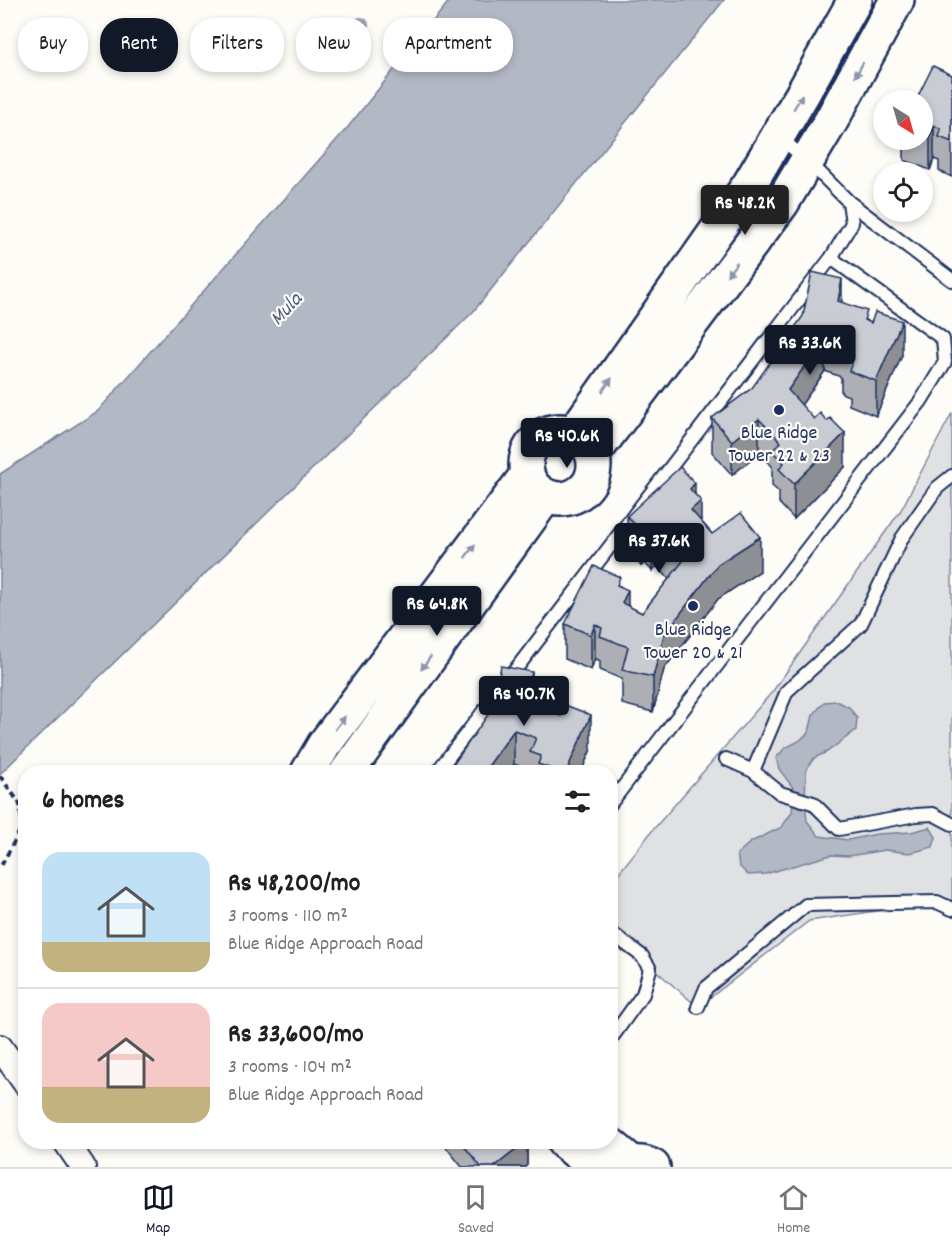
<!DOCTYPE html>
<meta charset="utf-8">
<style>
:root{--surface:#fff;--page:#f2f2f2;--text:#202124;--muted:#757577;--line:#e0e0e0;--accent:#111827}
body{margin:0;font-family:Dekko,sans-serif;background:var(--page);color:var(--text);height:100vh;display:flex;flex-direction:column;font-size:22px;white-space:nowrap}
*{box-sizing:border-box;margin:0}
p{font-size:20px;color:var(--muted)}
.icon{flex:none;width:33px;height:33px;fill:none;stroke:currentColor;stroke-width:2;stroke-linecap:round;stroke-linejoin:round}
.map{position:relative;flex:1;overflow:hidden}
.drawer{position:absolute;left:18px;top:765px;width:600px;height:384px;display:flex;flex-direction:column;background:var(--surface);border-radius:24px;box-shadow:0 3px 9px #0003}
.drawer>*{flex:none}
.banner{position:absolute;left:18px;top:18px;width:600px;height:54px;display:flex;gap:12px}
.needle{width:39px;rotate:143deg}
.tools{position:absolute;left:873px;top:90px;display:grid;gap:12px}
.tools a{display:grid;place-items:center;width:60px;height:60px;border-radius:50%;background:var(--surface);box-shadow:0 3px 9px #0003;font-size:30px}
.price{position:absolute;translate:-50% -51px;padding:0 14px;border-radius:6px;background:var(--accent);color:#fff;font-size:20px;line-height:39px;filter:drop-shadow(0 2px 3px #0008)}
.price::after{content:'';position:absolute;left:50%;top:36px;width:18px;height:14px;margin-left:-9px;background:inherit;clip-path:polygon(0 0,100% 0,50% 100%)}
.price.current{background:#222;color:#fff}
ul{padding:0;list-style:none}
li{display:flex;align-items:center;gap:18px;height:150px;padding:0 24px}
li+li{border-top:2px solid var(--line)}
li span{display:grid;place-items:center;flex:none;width:168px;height:120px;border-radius:18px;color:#555}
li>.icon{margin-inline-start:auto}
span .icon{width:72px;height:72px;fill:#fffc;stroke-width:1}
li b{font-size:26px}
h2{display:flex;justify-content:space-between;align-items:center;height:72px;padding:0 24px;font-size:26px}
.pill{padding:0 21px;border-radius:24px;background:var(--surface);box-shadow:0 3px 9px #0003;font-size:21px;line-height:54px}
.pill.current{background:var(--accent);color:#fff}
.menu{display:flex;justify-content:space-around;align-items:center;height:84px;border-top:2px solid var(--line);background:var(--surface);font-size:16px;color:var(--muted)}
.menu a{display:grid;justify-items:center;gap:3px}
.menu .current{color:var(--accent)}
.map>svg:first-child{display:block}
.green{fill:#e0e1e3;stroke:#7e88a0;stroke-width:1.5}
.water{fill:#b3b8c5;stroke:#76819c;stroke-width:1.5}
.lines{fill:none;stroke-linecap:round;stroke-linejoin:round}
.lane-casing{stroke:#1b2f5e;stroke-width:16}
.street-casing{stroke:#1b2f5e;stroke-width:28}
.secondary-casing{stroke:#1b2f5e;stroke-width:38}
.path{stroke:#1b2f5e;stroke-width:4;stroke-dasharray:6 4.5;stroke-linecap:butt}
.lane{stroke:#fdfcf7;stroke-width:12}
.street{stroke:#fdfcf7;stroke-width:24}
.secondary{stroke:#fdfcf7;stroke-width:33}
.tree{fill:#9ca4b5}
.wall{fill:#adafb5;stroke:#1b2f5e;stroke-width:1.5}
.shaded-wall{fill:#8d8f94;stroke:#1b2f5e;stroke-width:1.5}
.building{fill:#c9ccd3;stroke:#1b2f5e;stroke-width:1.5}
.oneway{fill:#8c96aa}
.poi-dot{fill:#1b2f5e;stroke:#fdfcf7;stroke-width:2}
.labels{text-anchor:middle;stroke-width:4.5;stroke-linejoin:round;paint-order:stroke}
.poi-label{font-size:20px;fill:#1b2f5e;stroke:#fdfcf7}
.water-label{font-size:21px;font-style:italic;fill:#49587d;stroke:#fdfcf7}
</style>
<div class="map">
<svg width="952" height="1167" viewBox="0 0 952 1167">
<rect width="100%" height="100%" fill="#fdfcf7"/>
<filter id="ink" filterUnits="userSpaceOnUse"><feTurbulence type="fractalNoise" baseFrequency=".0167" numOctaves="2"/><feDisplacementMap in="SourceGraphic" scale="12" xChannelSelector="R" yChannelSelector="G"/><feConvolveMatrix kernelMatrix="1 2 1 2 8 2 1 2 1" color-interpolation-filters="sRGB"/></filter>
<g filter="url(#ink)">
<!-- green -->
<path class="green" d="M 952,413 L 952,914 L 937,902 L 809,921 L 698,1007 L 611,932 L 610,884 L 652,831 L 773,691 L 901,510 Z"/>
<!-- water -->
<path class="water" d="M 450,0 L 724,0 L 473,312 L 0,774 L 0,474 L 98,411 L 348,127 Z
M 836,701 L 849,707 L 857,718 L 856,730 L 827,752 L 814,758 L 806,770 L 805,803 L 807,821 L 819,836 L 848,840 L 877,834 L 911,832 L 930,827 L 936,837 L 933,847 L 910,853 L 885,850 L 849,856 L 831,855 L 765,874 L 748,875 L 739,866 L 737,854 L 751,842 L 782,827 L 792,812 L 794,789 L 779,769 L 776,758 L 785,748 L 799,741 L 809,732 L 813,715 L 824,702 Z"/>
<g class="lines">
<!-- lane casing -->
<g class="lane-casing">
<path id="lane" d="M 779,137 L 808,161 L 849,202 L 852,223 L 831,258
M 849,202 L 952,280
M 726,759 L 753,771 L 787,691 L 861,624 L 902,538 L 937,488 L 952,476
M 753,771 L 780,793 L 813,803 L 839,829 L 916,815 L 933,814 L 952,824
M 437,772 L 831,258 L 943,339 L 945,362 L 921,401 L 610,804
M 610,932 L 642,956 L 650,969 L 643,994 L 610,1040
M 698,1007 L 706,988 L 806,905 L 937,902 L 952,909"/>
</g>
<!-- street casing -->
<g class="street-casing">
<path id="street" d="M 0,1047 L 26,1084
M 66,1142 L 83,1167"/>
</g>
<!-- secondary casing -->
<g class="secondary-casing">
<path id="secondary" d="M526 465a34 34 0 1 1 68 0a34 34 0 1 1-68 0Z
M 574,433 L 749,185 L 802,95 L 855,0
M 593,454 L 782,203 L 831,121 L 897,0
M 308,772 L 324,745 L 527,475
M 347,772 L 546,496
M 564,1142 L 596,1167
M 607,1142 L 632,1163
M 623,1167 C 633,1162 643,1161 653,1167"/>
</g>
<!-- path -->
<path class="path" d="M 0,776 L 20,804 L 22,827 L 0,868"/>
<!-- lane -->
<use href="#lane" class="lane"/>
<!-- street -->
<use href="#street" class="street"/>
<!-- secondary -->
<use href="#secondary" class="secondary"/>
</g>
<!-- trees -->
<circle class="tree" cx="361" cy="25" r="8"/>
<!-- wall -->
<path class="wall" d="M 952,75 L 952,177 L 939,171 L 939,161 L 934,159 L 930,170 L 904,160 L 904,140 L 922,140 L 922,100 Z
M 842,303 L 867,321 L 902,355 L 876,416 L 849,405 L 849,396 L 841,393 L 841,377 L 825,371 L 801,405 L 845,467 L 794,519 L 779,503 L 779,492 L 772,486 L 772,466 L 759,453 L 732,475 L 712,452 L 712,418 L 752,388 Z
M 695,494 L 701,521 L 712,534 L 760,571 L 718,599 L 664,669 L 653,712 L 622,704 L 622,679 L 600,670 L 600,661 L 595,658 L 591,670 L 565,659 L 565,624 L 620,586 L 628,606 L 642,613 L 669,579 L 657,566 L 652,571 L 645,563 L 641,566 L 627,550 L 627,516 Z
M 532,696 L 556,714 L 591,749 L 581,772 L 530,772 L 530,770 L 514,764 L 448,772 Z
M 442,1142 L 527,1142 L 527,1165 L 525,1167 L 462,1167 Z"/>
<!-- shaded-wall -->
<path class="shaded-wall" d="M 934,125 L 934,159 L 930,170 L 930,136 Z
M 842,279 L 842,313 L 838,301 Z
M 902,321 L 902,355 L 876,416 L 876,381 Z
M 825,337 L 825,371 L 788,424 L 788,390 Z
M 759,419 L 759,453 L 732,475 L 732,441 Z
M 845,433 L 845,467 L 794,519 L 794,484 Z
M 695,483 L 695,506 L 701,501 L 701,535 L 691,544 L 690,489 Z
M 645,529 L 645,563 L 641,566 L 641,531 Z
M 657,531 L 657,566 L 652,571 L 652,536 Z
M 760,537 L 760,571 L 718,599 L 664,669 L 653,712 L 653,677 L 664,635 L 718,564 Z
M 628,590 L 628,624 L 622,603 Z
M 595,624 L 595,658 L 591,670 L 591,635 Z
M 532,672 L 532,706 L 527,694 Z
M 591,715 L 591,749 L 581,772 L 566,772 Z
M 514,730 L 514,764 L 508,772 L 484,772 Z
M 526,1142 L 527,1142 L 527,1165 L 525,1167 L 494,1167 Z"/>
<!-- building -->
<path class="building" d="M 933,66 L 952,75 L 952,142 L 939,137 L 941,129 L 934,125 L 930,136 L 922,133 L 922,100 L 916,100 Z
M 812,272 L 842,279 L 838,301 L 867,311 L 864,320 L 871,323 L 875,312 L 902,321 L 876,381 L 849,371 L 852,363 L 841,359 L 846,345 L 825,337 L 788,390 L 814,419 L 820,413 L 827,421 L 830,418 L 845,433 L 794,484 L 779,469 L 784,463 L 772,451 L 781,442 L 759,419 L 732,441 L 712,418 L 752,388 L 803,316 Z
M 680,467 L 695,483 L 690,489 L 701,501 L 691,510 L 712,534 L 741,513 L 760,537 L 718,564 L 664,635 L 653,677 L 622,670 L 628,647 L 600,636 L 602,628 L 595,624 L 591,635 L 565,624 L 594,566 L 620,577 L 617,585 L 628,590 L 622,603 L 642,613 L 683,561 L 657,531 L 652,536 L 645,529 L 641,531 L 627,516 Z
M 501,666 L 532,672 L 527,694 L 556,705 L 554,713 L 561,716 L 565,705 L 591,715 L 566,772 L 560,772 L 538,764 L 541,756 L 530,752 L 536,738 L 514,730 L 484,772 L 448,772 L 492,709 Z
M 461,1142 L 526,1142 L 494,1167 L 481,1167 Z"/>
<!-- one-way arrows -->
<defs><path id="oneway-solid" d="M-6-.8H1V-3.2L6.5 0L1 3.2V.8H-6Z" transform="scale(1.5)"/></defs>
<g class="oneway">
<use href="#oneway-solid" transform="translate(859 70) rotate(119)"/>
<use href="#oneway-solid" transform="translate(798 102) rotate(-59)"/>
<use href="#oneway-solid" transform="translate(732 269) rotate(127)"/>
<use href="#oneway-solid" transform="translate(607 385) rotate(-55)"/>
<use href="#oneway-solid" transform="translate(470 551) rotate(-53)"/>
<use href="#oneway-solid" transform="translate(426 663) rotate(126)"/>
<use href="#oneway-solid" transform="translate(340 723) rotate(-53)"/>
</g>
</g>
<!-- markers -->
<g class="poi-dot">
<circle cx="779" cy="410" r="6"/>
<circle cx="693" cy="606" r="6"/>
</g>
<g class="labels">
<!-- poi labels -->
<g class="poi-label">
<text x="779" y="438">Blue Ridge<tspan x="779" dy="23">Tower 22 &amp; 23</tspan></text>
<text x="693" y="635">Blue Ridge<tspan x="693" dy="23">Tower 20 &amp; 21</tspan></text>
</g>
<!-- water labels -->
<g class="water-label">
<text transform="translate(285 308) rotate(-47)" y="7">Mula</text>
</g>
</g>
</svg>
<div class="tools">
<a><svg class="needle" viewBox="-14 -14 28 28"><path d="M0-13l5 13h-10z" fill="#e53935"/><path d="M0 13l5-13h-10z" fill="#757577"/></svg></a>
<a><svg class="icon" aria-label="locate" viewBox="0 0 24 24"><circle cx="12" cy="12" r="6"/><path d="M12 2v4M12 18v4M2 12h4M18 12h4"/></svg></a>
</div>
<b class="price current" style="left:745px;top:236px">Rs 48.2K</b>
<b class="price" style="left:810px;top:376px">Rs 33.6K</b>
<b class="price" style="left:567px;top:469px">Rs 40.6K</b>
<b class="price" style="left:659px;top:574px">Rs 37.6K</b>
<b class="price" style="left:437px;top:637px">Rs 64.8K</b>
<b class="price" style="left:524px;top:727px">Rs 40.7K</b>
<div class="banner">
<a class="pill">Buy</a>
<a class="pill current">Rent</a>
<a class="pill">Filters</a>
<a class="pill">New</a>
<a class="pill">Apartment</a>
</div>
<section class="drawer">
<h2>6 homes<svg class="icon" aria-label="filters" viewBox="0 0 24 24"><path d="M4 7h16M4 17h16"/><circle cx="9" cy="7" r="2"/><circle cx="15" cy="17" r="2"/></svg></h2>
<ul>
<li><span style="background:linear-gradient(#bfe0f5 75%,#c2b280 0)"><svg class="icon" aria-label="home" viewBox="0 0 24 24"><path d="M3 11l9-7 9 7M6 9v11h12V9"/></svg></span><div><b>Rs 48,200/mo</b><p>3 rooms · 110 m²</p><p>Blue Ridge Approach Road</p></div></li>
<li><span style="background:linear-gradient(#f6c9c9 70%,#c2b280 0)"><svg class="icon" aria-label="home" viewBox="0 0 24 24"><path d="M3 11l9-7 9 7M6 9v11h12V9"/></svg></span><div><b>Rs 33,600/mo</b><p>3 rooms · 104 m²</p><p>Blue Ridge Approach Road</p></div></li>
</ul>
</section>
</div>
<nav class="menu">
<a class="current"><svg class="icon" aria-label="map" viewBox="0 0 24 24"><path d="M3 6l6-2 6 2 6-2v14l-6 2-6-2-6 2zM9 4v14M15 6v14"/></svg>Map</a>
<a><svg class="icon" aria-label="saved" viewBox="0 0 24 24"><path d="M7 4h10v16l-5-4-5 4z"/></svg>Saved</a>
<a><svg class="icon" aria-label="home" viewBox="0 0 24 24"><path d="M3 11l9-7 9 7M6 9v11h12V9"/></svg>Home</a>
</nav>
